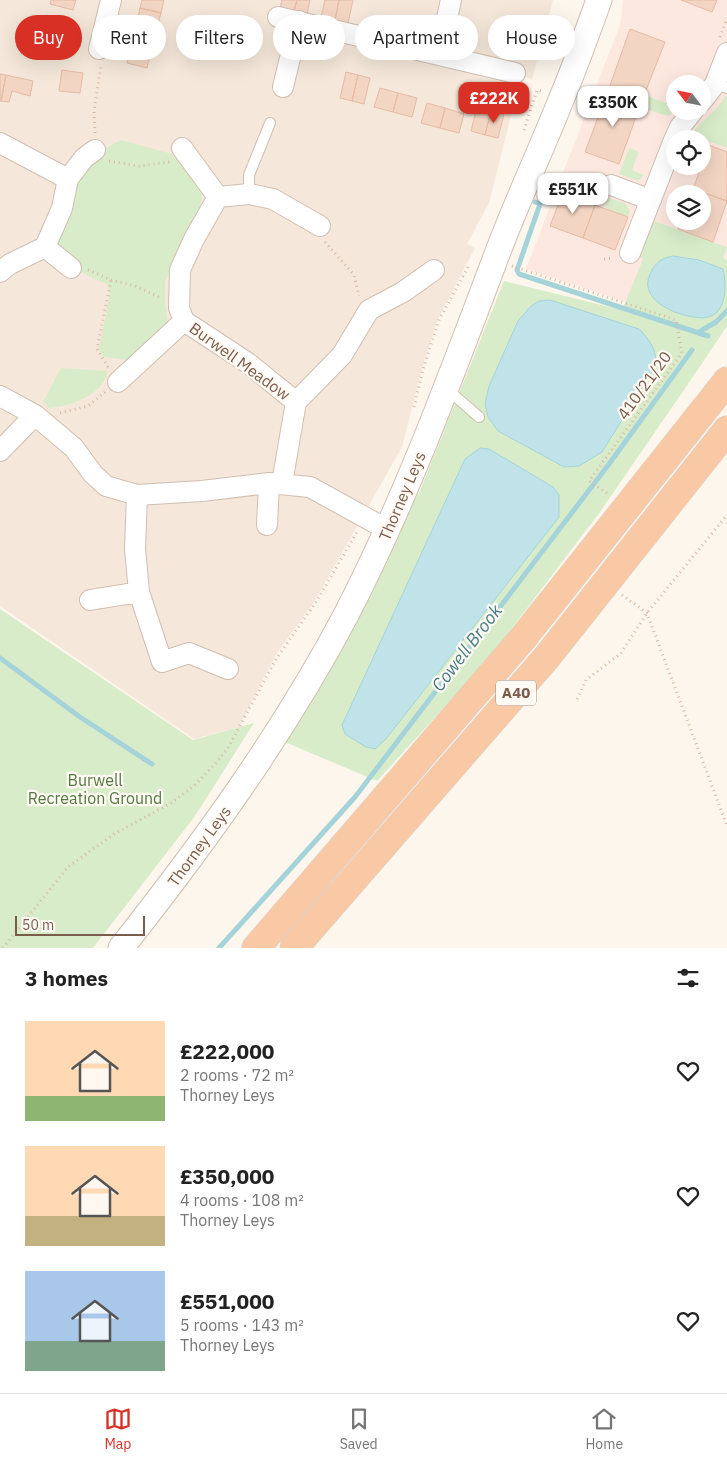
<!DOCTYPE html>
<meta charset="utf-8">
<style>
:root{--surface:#fff;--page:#f6f6f6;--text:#222;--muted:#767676;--line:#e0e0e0;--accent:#d93025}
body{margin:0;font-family:"IBM Plex Sans",sans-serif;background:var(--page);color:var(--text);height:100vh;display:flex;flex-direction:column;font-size:19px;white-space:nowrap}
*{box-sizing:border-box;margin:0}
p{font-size:16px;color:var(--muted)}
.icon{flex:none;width:28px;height:28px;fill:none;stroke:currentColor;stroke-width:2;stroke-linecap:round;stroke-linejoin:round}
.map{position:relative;height:948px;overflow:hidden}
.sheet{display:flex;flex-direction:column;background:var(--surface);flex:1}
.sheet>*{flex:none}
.hud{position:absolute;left:15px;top:15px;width:698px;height:45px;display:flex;gap:10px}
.needle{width:32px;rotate:302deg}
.buttons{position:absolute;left:666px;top:75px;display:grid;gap:10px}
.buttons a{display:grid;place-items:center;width:45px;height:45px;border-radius:50%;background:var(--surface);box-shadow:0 5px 20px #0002;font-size:25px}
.scale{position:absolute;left:15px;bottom:12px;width:130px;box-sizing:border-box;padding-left:5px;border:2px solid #7a5c4d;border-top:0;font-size:14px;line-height:18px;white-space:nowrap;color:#7a5c4d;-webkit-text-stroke:4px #fffaf3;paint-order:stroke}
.price{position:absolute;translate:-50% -42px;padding:0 11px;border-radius:10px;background:#fff;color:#222;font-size:16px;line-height:32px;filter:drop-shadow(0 1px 2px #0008)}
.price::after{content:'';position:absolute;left:50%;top:30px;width:15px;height:11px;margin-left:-8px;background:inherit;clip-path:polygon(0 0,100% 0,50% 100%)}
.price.on{background:var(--accent);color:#fff}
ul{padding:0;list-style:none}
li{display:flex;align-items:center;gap:15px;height:125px;padding:0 25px}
li span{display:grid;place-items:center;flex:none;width:140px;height:100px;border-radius:0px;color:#555}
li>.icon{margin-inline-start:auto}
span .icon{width:60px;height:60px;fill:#fffc;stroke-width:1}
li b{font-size:21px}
h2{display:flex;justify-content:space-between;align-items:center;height:60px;padding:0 25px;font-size:21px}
.chip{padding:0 18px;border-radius:22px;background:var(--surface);box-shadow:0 5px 20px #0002;font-size:18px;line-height:45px}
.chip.on{background:var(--accent);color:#fff}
.dock{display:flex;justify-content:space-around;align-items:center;height:70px;border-top:1px solid var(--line);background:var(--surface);font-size:14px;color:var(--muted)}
.dock a{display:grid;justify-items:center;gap:2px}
.dock .on{color:var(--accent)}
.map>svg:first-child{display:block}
.residential{fill:#f5e8da}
.commercial{fill:#fde8e0;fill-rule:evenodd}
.green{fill:#d8ecc9}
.water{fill:#bfe3e8;stroke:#a5d3da}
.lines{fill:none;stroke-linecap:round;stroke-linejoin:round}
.stream{stroke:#a5d3da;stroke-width:5}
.building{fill:#f3d5c3;stroke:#e6bba3}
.service-casing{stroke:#d1beb0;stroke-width:12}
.minor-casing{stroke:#d1beb0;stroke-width:22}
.tertiary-casing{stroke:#d1beb0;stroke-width:27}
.trunk-casing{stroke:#dad1cd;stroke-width:29}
.path{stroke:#d9b8a5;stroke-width:3;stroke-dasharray:1 4;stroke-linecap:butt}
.service{stroke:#fff;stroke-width:10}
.minor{stroke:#fff;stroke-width:20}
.tertiary{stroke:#fff;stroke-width:25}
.trunk{stroke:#f9c8a4;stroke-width:28}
.labels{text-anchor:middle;stroke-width:4.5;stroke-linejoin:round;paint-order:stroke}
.shield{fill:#fffaf3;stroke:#a28b7f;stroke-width:1}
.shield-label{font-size:15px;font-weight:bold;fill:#7a5c4d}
.street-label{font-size:16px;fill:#7a5c4d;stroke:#fffaf3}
.park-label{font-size:16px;fill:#537a41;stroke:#fffaf3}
.water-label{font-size:18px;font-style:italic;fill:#437c86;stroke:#fffaf3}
</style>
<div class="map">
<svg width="727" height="948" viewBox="0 0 727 948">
<rect width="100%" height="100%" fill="#fdf6ec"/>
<!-- residential -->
<path class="residential" d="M 0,0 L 553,0 L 532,79 L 521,76 L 489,203 L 467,244 L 475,248 L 438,319 L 422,368 L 402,447 L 314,602 L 275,656 L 239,727 L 194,739 L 0,606 Z"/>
<!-- commercial -->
<path class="commercial" d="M 623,0 L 727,0 L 727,260 L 664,236 L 646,253 L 626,302 L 526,269 L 621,22 ZM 675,84 L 702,84 L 702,111 L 675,111 ZM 675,139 L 702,139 L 702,166 L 675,166 ZM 675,194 L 702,194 L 702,221 L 675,221 Z"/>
<!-- green -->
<path class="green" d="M 647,96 L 675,106 L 675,111 L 668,116 L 643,108 Z
M 725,96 L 727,97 L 727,148 L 708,141 L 706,144 L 703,142 L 702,139 L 690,138 C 698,121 717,113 725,96 Z
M 121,140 L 172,154 L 199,182 L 203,193 L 199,209 L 165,282 L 165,303 L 168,326 L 128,360 L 104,357 L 99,350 L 110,292 L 106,283 C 89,278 61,264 58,243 C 57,236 63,225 65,218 C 76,182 85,157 121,140 Z
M 629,148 L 639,152 L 632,170 L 644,175 L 638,181 L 619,174 Z
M 609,198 L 625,203 L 630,211 L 617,251 L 628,217 L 605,208 Z
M 654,221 L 727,247 L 723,258 L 727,260 L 727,326 L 701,365 L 600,512 L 490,657 L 377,781 L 280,740 L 420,491 L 504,281 L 622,310 L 643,259 L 639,257 Z
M 61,368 L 108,371 C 103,395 72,406 49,408 L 43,402 Z
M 0,609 L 193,740 L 254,723 L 195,816 L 93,948 L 0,948 Z"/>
<!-- water -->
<path class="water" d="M 673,256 L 699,260 L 723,269 C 727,286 727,317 703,318 C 682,318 637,302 650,274 C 655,263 661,258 673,256 Z
M 550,300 L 639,329 C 650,340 655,348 657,364 L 602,452 L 579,466 L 564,467 L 498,431 L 488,417 L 485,404 L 489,386 L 518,321 L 531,306 L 539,301 Z
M 480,448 L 489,449 L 553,487 L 559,495 L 559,517 L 386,739 L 375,749 L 366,747 L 345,734 L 342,725 L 465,459 Z"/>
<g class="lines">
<!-- stream -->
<path class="stream" d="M 535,202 L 540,204 L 517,270 L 519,274 L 708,336
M 699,332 L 716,322 L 727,311
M 0,658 L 80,717 L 152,764
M 219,948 L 355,797 L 609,464 L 692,350"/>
</g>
<!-- building -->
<path class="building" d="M 51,0 L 76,0 L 73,10 L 50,4 Z
M 142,0 L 164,0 L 161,13 L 140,8 Z
M 282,0 L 297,0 L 294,11 L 280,8 Z
M 297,0 L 310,0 L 307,14 L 294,11 Z
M 325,0 L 339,0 L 335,20 L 321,17 Z
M 339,0 L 353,0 L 348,23 L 335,20 Z
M 681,0 L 717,0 L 712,12 Z
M 140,8 L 161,13 L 157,28 L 137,23 Z
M 47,15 L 70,22 L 67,35 L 43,29 Z
M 43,29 L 67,35 L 63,49 L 39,42 Z
M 630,29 L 665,42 L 641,103 L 608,91 Z
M 134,34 L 154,39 L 150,54 L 130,49 Z
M 130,49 L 150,54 L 147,68 L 127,63 Z
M 62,70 L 83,73 L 80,93 L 59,91 Z
M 346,72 L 358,75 L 352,101 L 340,98 Z
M 0,74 L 6,75 L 1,101 L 0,101 Z
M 6,75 L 33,81 L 30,96 L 12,91 L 9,102 L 1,101 Z
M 358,75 L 370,78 L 364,104 L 352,101 Z
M 380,88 L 398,93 L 393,112 L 374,107 Z
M 608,91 L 641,103 L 619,164 L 585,152 Z
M 398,93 L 417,98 L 412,117 L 393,112 Z
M 427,103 L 445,108 L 440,128 L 421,123 Z
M 477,107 L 491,111 L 485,135 L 471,131 Z
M 445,108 L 464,114 L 459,133 L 440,128 Z
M 491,111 L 504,114 L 498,138 L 485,135 Z
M 709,145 L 727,152 L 727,201 L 693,189 Z
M 693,189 L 727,201 L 713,242 L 678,229 L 681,221 L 702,221 L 702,194 L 691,194 Z
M 563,192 L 595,205 L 583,238 L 550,226 Z
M 595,205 L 628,217 L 615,250 L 583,238 Z"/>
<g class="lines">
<!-- service casing -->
<g class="service-casing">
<path id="service" d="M 715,84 L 727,88
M 249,194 L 249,175 L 270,123
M 447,389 L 479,417"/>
</g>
<!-- minor casing -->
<g class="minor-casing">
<path id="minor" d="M 278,17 L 515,73
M 99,49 L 111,0
M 439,55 L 451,0
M 283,87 L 299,21
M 702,101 L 715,84 L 727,53
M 0,143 L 68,179 L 84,158 L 95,150
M 182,148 L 218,197 L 194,239 L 180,270 L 179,308 L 184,321 L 248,363 L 296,402 L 282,483
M 611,185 L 651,200
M 218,197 L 249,194 L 273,199 L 320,226
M 45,247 L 71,268
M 630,253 L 674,140 L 680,127 L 693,111
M 0,272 L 10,264 L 45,247 L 62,208 L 68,179
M 118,382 L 184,321
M 0,396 L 35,415 L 74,448 L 93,474 L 106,486 L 137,495 L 202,491 L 269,483 L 310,487 L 388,530
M 296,402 L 342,355 L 369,310 L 403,292 L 434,270
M 0,451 L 35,415
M 137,495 L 135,549 L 139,592 L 162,662 L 189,653 L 228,669
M 267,525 L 269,483
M 90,600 L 139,592"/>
</g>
<!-- tertiary casing -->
<g class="tertiary-casing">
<path id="tertiary" d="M 121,948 C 204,843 283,734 346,615 C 407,497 452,373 499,249 C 518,199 541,150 561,100 C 575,67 587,33 599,0"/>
</g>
<!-- trunk casing -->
<g class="trunk-casing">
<path id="trunk" d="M 256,948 L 523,638 L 727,381
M 294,948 L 547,657 L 727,430"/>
</g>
<!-- path -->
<path class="path" d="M 720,37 L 727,18
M 524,130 L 537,90 L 544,92
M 95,133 L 94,112 L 101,65
M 109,161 L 139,166 L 170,162
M 325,242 L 354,275 L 359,296
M 604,259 L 613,258
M 512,266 L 676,320 L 682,353 L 589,481 L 610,495
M 88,270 L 111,280 L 135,286 L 161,298
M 108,367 L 97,349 L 111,280
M 414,407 L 423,369 L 439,320 L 468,267
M 60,413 L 88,406 L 105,392
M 622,595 L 647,613 L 727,826
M 577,699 L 586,680 L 621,653 L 647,613 L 727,515
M 3,948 L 68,867 L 114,834 L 171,803 L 194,786 L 215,764 L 228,748 L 276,659 L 316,602 L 357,532"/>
<!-- service -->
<use href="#service" class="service"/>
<!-- minor -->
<use href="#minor" class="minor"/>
<!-- tertiary -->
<use href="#tertiary" class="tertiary"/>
<!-- trunk -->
<use href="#trunk" class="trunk"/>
</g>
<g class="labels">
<!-- shield labels -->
<rect class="shield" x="496" y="680.5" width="40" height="25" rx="4"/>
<g class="shield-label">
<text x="516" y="698">A40</text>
</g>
<!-- street labels -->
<g class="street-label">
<text transform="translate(240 361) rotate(36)" y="6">Burwell Meadow</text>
<text transform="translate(644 385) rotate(-54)" y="6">410/21/20</text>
<text transform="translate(402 496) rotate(-67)" y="6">Thorney Leys</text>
<text transform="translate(199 846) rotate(-54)" y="6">Thorney Leys</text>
</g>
<!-- park labels -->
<g class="park-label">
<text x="95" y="786">Burwell<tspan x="95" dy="18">Recreation Ground</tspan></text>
</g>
<!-- water labels -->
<g class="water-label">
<text transform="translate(467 648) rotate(-53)" y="6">Cowell Brook</text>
</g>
</g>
</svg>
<div class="buttons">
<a><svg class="needle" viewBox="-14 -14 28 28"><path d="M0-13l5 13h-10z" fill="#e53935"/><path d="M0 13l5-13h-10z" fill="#767676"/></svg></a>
<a><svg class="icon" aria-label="locate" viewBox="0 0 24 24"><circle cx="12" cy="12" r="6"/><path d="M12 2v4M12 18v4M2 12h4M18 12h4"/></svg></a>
<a><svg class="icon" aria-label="layers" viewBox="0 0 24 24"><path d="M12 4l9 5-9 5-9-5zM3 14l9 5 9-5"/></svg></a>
</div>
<div class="scale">50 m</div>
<b class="price on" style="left:494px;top:124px">£222K</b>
<b class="price" style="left:613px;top:128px">£350K</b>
<b class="price" style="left:573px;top:215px">£551K</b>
<div class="hud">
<a class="chip on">Buy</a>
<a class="chip">Rent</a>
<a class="chip">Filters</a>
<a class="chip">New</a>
<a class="chip">Apartment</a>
<a class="chip">House</a>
</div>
</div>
<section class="sheet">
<h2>3 homes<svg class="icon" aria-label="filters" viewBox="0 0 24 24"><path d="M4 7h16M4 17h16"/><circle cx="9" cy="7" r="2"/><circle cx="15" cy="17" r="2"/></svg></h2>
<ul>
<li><span style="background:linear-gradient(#ffd9b3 75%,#8fb573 0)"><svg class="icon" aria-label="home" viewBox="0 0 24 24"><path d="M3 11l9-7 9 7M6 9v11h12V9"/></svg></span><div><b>£222,000</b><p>2 rooms · 72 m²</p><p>Thorney Leys</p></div><svg class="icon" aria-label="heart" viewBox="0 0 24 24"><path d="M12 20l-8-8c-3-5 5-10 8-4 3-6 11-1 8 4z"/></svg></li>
<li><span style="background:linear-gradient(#ffd9b3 70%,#c2b280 0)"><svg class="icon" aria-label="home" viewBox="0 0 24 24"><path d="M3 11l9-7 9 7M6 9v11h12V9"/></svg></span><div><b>£350,000</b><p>4 rooms · 108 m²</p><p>Thorney Leys</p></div><svg class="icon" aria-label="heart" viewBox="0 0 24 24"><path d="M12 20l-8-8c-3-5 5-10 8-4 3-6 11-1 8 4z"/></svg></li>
<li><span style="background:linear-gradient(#a9c7e8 70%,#7fa58c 0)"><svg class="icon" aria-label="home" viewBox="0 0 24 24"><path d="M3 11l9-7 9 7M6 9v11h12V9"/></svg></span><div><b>£551,000</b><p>5 rooms · 143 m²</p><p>Thorney Leys</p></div><svg class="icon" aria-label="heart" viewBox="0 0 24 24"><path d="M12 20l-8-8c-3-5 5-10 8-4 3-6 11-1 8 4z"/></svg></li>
</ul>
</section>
<nav class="dock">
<a class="on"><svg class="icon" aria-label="map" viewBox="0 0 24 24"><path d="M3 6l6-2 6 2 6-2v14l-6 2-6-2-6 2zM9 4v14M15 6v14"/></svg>Map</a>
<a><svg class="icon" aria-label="saved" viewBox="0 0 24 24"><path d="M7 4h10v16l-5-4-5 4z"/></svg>Saved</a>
<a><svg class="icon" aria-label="home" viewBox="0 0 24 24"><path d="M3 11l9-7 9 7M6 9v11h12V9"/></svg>Home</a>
</nav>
